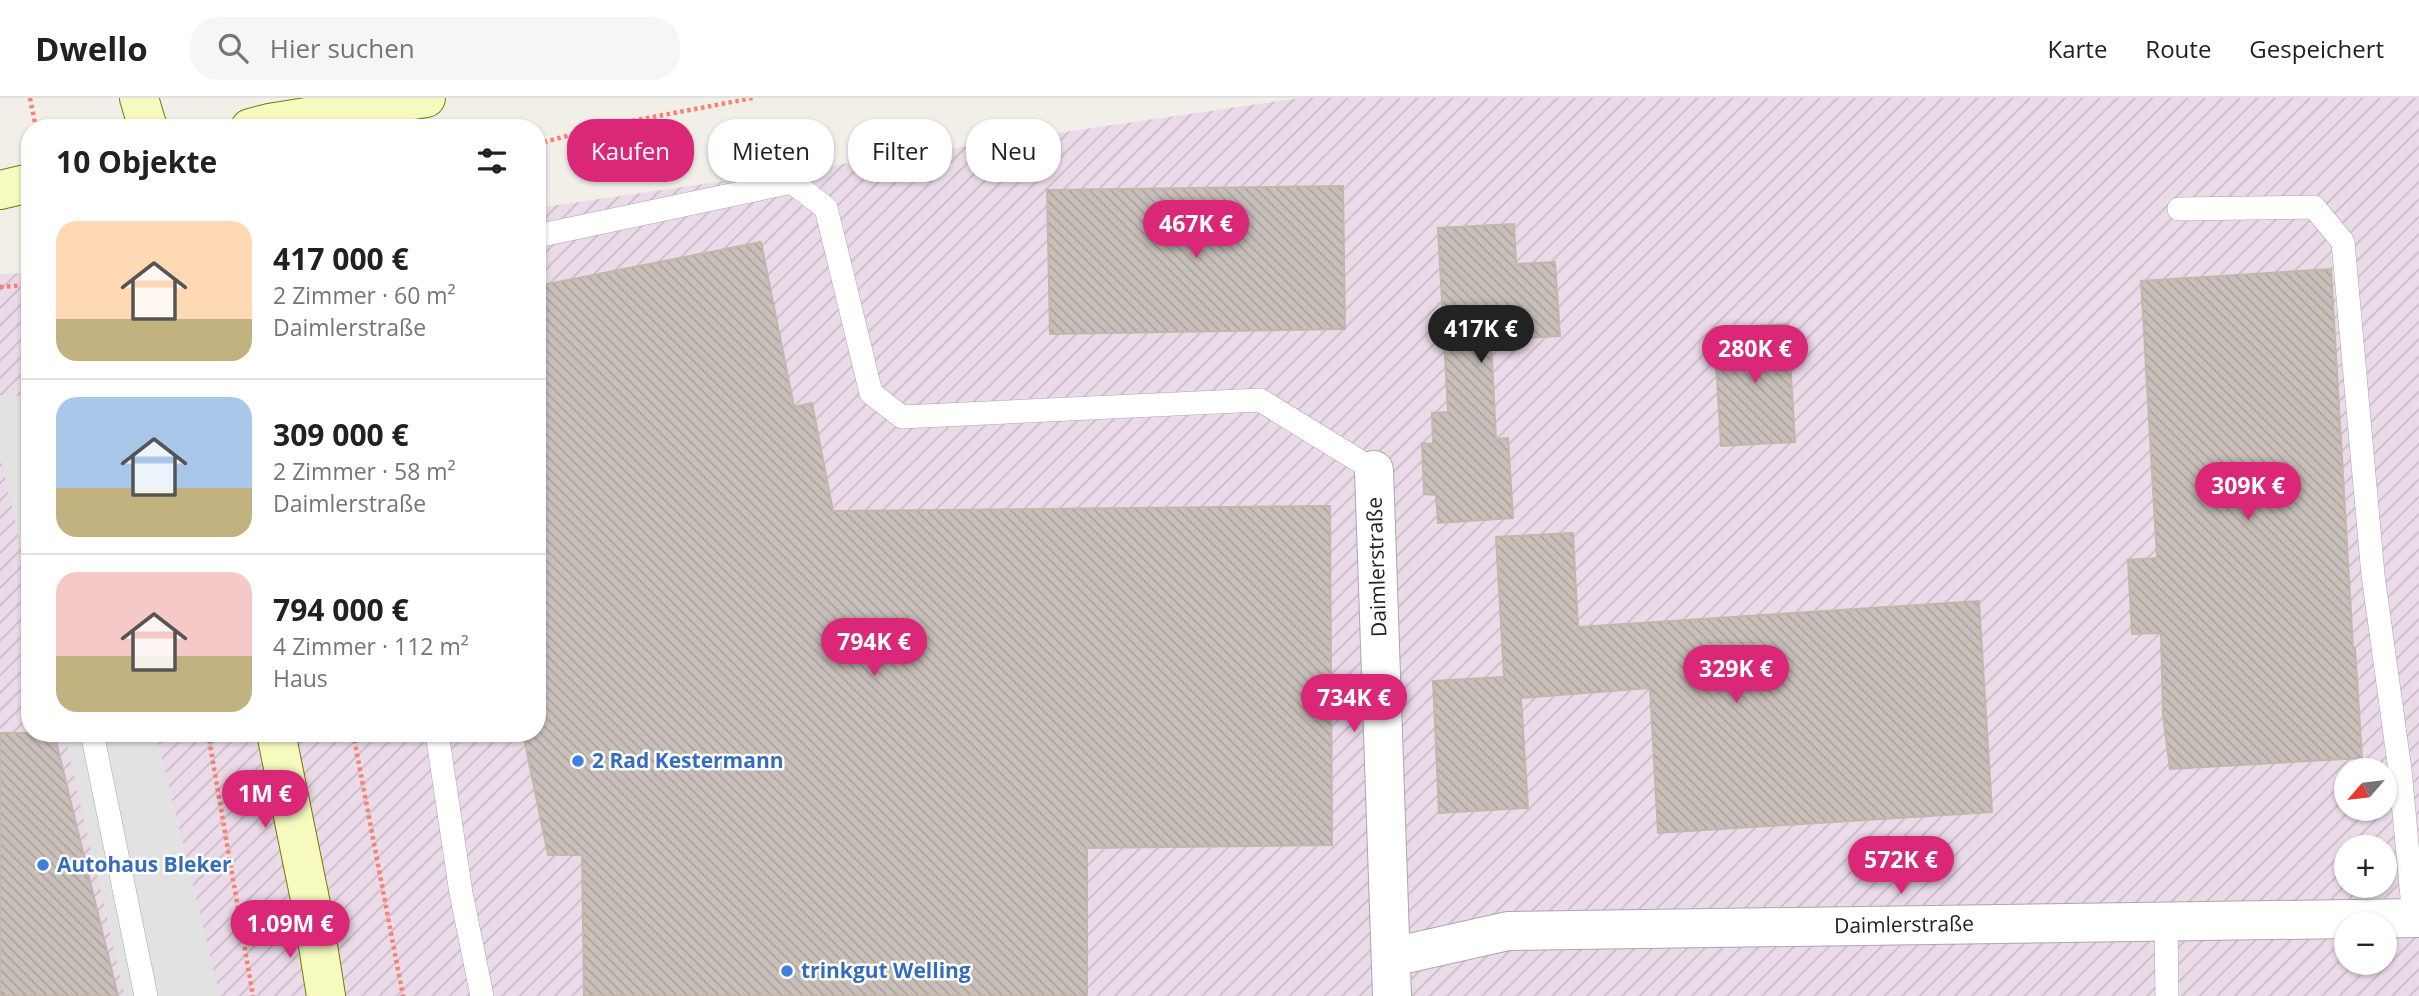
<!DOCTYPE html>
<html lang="de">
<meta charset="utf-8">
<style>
:root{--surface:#fff;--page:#f6f6f6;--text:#202124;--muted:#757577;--line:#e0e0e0;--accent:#db2777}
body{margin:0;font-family:"Open Sans",sans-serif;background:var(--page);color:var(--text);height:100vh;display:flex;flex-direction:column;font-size:26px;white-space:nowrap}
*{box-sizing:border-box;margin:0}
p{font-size:23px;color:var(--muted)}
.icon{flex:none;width:38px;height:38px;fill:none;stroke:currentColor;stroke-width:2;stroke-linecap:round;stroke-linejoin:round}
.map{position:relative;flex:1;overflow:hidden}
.sheet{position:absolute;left:21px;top:21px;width:525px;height:623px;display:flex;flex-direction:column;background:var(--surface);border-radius:28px;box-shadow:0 2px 5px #0004}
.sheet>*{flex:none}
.banner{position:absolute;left:567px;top:21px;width:665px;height:63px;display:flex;gap:14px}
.needle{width:46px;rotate:242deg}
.buttons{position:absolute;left:2334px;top:660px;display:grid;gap:14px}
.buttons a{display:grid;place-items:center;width:63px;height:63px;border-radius:50%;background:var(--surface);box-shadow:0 2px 5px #0004;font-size:35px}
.price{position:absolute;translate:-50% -60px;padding:0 16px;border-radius:24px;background:var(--accent);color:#fff;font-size:23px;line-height:46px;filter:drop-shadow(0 2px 4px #0008)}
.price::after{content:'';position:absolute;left:50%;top:42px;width:21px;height:16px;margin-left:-10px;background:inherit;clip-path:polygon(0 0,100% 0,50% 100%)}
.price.on{background:#222;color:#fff}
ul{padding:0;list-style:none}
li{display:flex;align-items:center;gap:21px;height:175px;padding:0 35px}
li+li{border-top:2px solid var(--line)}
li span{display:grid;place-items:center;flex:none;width:196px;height:140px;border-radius:21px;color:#555}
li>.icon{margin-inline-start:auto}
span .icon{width:84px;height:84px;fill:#fffc;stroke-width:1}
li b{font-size:30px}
h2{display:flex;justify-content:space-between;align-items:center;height:84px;padding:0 35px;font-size:30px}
.chip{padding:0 24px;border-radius:28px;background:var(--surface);box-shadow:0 2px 5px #0004;font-size:24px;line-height:63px}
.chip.on{background:var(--accent);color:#fff}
header{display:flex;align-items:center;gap:42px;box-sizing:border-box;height:98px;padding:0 35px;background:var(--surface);border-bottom:2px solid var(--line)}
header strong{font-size:33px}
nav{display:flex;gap:38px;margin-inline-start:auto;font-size:24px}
.search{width:490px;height:63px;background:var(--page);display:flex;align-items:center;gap:18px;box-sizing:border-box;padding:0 24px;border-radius:28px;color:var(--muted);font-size:26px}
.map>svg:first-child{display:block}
.industrial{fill:url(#industrial-furrows);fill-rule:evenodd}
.parking{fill:#e2e2e2}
.building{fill:url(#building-back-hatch);stroke:#c4b6ab;stroke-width:2}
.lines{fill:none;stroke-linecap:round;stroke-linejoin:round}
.service-casing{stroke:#a9a9a9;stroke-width:24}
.minor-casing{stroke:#a9a9a9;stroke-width:40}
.secondary-casing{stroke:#707d05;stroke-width:40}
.path{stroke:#fa8072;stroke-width:4.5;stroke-dasharray:3.5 3.5;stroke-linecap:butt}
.service{stroke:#fff;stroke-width:23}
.minor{stroke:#fff;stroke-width:38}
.secondary{stroke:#f7fabf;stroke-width:38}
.shop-dot{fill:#3f7fe0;stroke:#fff;stroke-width:2.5}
.labels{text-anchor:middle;stroke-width:5;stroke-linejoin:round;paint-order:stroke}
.street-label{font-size:21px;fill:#222;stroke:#fff}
.shop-label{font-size:21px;font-weight:bold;fill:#366cbe;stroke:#fff;text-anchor:start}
</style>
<header>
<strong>Dwello</strong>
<div class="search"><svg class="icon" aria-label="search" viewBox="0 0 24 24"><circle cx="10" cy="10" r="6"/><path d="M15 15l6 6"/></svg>Hier suchen</div>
<nav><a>Karte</a><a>Route</a><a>Gespeichert</a></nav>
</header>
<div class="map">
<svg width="2419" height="898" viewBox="0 0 2419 898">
<defs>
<pattern id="industrial-furrows" width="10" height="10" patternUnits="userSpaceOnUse" patternTransform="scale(1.75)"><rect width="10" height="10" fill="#ebdbe8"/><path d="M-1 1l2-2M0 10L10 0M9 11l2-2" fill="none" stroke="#c9bcc7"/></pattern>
<pattern id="building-back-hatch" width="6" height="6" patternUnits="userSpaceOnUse" patternTransform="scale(1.75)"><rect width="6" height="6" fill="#c7bfb8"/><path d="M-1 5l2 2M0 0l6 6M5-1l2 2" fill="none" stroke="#aba49e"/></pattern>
</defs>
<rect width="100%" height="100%" fill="#f2efe9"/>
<!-- industrial -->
<path class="industrial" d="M 1300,0 L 2419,0 L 2419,898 L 0,898 L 0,176 L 30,175 L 30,635 L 537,635 L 537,110 ZM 2347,672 L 2385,672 L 2385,710 L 2347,710 ZM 2347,749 L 2385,749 L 2385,788 L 2347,788 ZM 2347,826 L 2385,826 L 2385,864 L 2347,864 Z"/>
<!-- parking -->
<path class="parking" d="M 0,297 L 30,298 L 30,487 L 0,359 Z
M 64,635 L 156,635 L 220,898 L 125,898 Z"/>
<!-- building -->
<path class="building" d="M 1343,88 L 1345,231 L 1050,236 L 1047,92 Z
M 1514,126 L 1516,166 L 1555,164 L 1560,238 L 1491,242 L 1496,341 L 1508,340 L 1513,420 L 1438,425 L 1436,397 L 1424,396 L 1422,345 L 1433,346 L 1432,315 L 1448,314 L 1438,130 Z
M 761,144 L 794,309 L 812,305 L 833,413 L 1330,408 L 1332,747 L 1087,750 L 1087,898 L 584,898 L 582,757 L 548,757 L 523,635 L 537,635 L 537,188 Z
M 2331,171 L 2353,550 L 2355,550 L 2362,660 L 2170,671 L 2163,617 L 2161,535 L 2132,536 L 2128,462 L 2157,460 L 2141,183 Z
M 1788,226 L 1795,344 L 1721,348 L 1714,230 Z
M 1573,435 L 1578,529 L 1979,503 L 1992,714 L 1658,735 L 1650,590 L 1521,600 L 1528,710 L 1439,715 L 1433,583 L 1504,579 L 1496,439 Z
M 0,635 L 54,635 L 118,898 L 0,898 Z"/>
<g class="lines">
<!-- service casing -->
<g class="service-casing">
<path id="service" d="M 2179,111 L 2314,109 L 2343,144 L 2373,477 L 2400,672 L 2414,820
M 537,138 L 792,84 L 826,110 L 871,295 L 902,319 L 1260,302 L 1374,372
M 92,635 L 146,898
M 437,635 L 461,795 L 482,898
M 2166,823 L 2167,898"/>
</g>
<!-- minor casing -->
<g class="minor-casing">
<path id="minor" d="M 1374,372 L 1392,898
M 1392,859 L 1508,833 L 2419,820"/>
</g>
<!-- secondary casing -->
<g class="secondary-casing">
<path id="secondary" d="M 139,0 L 148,30
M 250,30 L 269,25 L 426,0
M 0,92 L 30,85
M 276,635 L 313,816 L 326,898"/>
</g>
<!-- path -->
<path class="path" d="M 30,0 L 36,30
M 537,46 L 600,29 L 753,0
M 0,189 L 30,187
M 208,635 L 253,898
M 353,635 L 403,898"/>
<!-- service -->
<use href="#service" class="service"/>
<!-- minor -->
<use href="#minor" class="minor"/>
<!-- secondary -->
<use href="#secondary" class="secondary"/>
</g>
<!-- markers -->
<g class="shop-dot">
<circle cx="578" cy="663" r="7"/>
<circle cx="43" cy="767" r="7"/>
<circle cx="787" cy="873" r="7"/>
</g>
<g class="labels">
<!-- street labels -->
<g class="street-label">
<text transform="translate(1377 469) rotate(-92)" y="7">Daimlerstraße</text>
<text transform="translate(1904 827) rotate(-1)" y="7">Daimlerstraße</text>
</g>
<!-- shop labels -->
<g class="shop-label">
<text x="592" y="670">2 Rad Kestermann</text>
<text x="57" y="774">Autohaus Bleker</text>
<text x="801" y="880">trinkgut Welling</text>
</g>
</g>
</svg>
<div class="buttons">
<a><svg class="needle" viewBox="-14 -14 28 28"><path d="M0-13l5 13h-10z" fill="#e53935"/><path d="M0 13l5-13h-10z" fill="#757577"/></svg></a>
<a>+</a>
<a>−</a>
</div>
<b class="price" style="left:1196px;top:162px">467K €</b>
<b class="price on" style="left:1481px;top:267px">417K €</b>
<b class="price" style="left:1755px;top:287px">280K €</b>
<b class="price" style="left:2248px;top:424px">309K €</b>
<b class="price" style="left:874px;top:580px">794K €</b>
<b class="price" style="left:1736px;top:607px">329K €</b>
<b class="price" style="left:1354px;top:636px">734K €</b>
<b class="price" style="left:265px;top:732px">1M €</b>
<b class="price" style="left:1901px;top:798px">572K €</b>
<b class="price" style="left:290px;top:862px">1.09M €</b>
<div class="banner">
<a class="chip on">Kaufen</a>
<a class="chip">Mieten</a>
<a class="chip">Filter</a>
<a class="chip">Neu</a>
</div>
<section class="sheet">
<h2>10 Objekte<svg class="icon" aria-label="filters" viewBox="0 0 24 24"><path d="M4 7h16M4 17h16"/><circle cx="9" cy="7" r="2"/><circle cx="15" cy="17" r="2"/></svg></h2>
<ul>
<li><span style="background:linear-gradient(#ffd9b3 70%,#c2b280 0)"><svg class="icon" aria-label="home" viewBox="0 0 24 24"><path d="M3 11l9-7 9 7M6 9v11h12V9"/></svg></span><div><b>417 000 €</b><p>2 Zimmer · 60 m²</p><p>Daimlerstraße</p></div></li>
<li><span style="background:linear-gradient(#a9c7e8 65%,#c2b280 0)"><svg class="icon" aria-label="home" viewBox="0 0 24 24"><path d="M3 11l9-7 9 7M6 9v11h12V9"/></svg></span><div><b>309 000 €</b><p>2 Zimmer · 58 m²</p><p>Daimlerstraße</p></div></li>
<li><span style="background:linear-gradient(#f6c9c9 60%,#c2b280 0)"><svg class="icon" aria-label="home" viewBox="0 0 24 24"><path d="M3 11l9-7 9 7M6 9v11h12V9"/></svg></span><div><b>794 000 €</b><p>4 Zimmer · 112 m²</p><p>Haus</p></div></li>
</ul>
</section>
</div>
